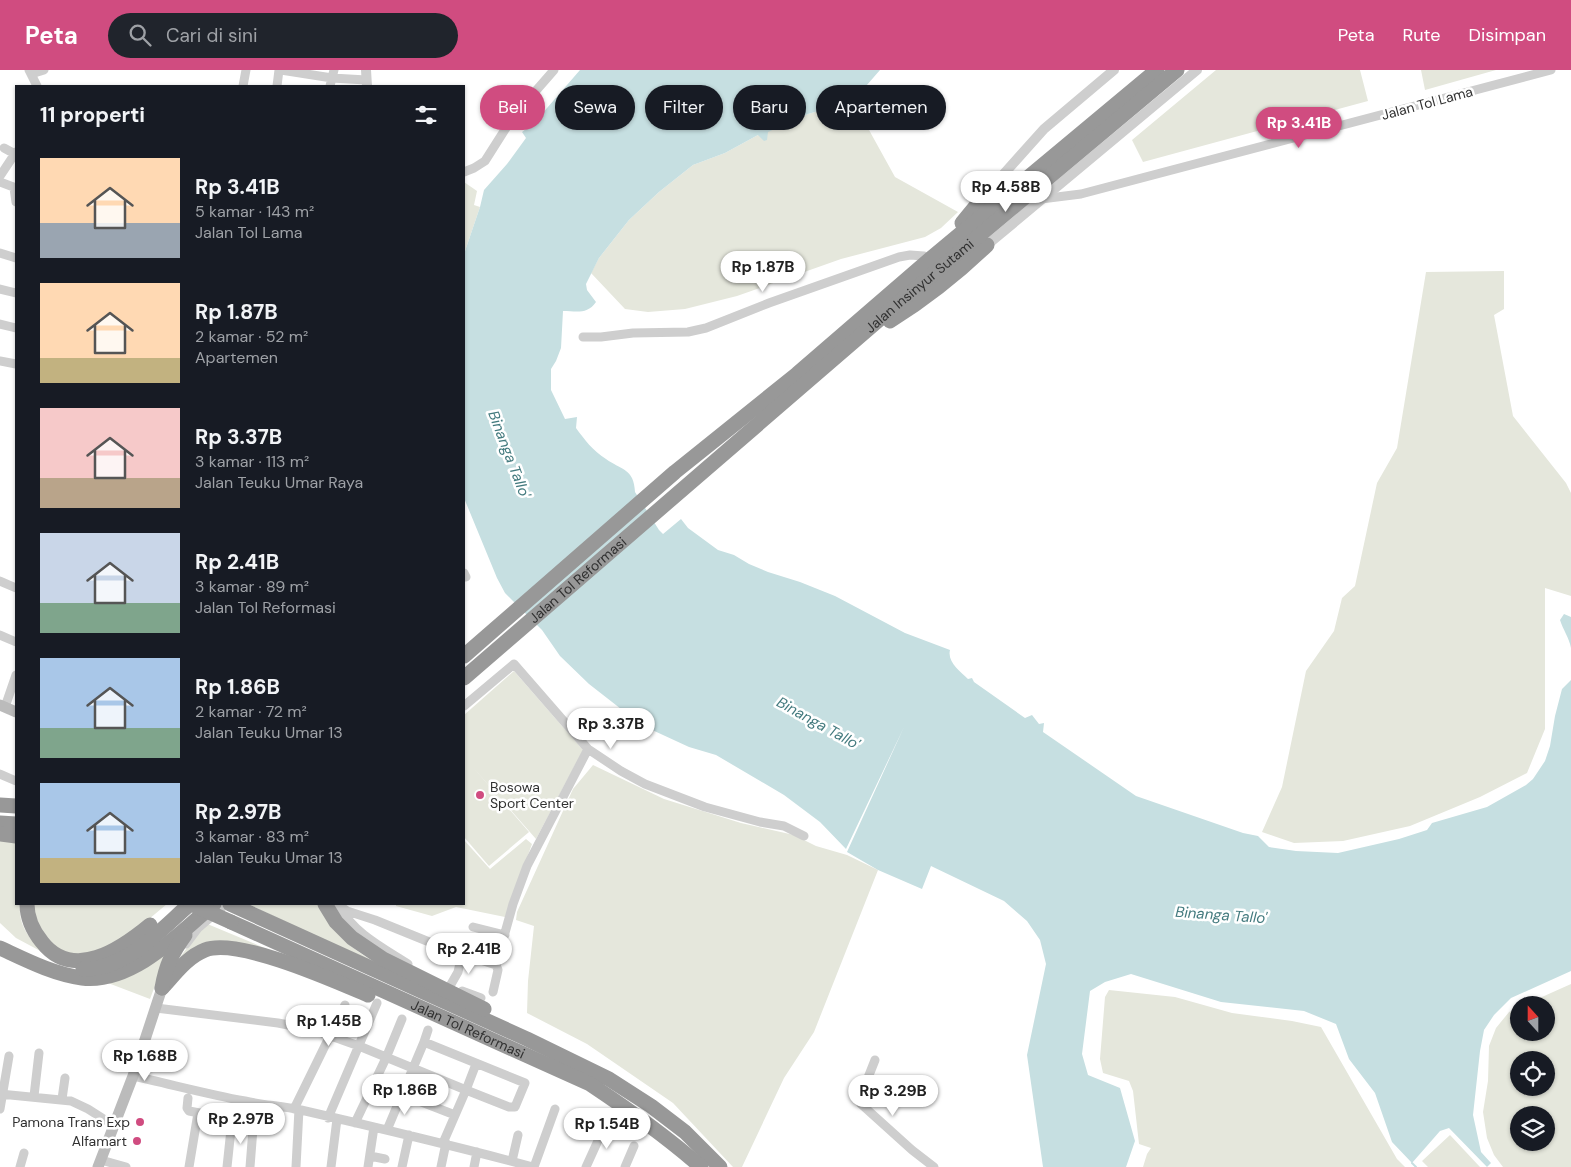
<!DOCTYPE html>
<html lang="id">
<meta charset="utf-8">
<style>
:root{--surface:#171b24;--page:#20242c;--text:#f1f3f6;--muted:#9ea1a6;--accent:#d04c80}
body{margin:0;font-family:"DM Sans",sans-serif;background:var(--page);color:var(--text);height:100vh;display:flex;flex-direction:column;font-size:19px;white-space:nowrap}
*{box-sizing:border-box;margin:0}
p{font-size:16px;color:var(--muted)}
.icon{flex:none;width:28px;height:28px;fill:none;stroke:currentColor;stroke-width:2;stroke-linecap:round;stroke-linejoin:round}
.map{position:relative;flex:1;overflow:hidden}
.sheet{position:absolute;left:15px;top:15px;width:450px;height:820px;display:flex;flex-direction:column;background:var(--surface);border-radius:0px;box-shadow:0 1px 4px #0004}
.sheet>*{flex:none}
.top-card{position:absolute;left:480px;top:15px;width:475px;height:45px;display:flex;gap:10px}
.needle{width:32px;rotate:339deg}
.fabs{position:absolute;left:1510px;top:926px;display:grid;gap:10px}
.fabs a{display:grid;place-items:center;width:45px;height:45px;border-radius:50%;background:var(--surface);box-shadow:0 1px 4px #0004;font-size:25px}
.price{position:absolute;translate:-50% -42px;padding:0 11px;border-radius:18px;background:#fff;color:#222;font-size:16px;line-height:32px;filter:drop-shadow(0 1px 2px #0008)}
.price::after{content:'';position:absolute;left:50%;top:30px;width:15px;height:11px;margin-left:-8px;background:inherit;clip-path:polygon(0 0,100% 0,50% 100%)}
.price.selected{background:var(--accent);color:#fff}
ul{padding:0;list-style:none}
li{display:flex;align-items:center;gap:15px;height:125px;padding:0 25px}
li span{display:grid;place-items:center;flex:none;width:140px;height:100px;border-radius:0px;color:#555}
li>.icon{margin-inline-start:auto}
span .icon{width:60px;height:60px;fill:#fffc;stroke-width:1}
li b{font-size:21px}
h2{display:flex;justify-content:space-between;align-items:center;height:60px;padding:0 25px;font-size:21px}
.tag{padding:0 18px;border-radius:22px;background:var(--surface);box-shadow:0 1px 4px #0004;font-size:18px;line-height:45px}
.tag.selected{background:var(--accent);color:#fff}
header{display:flex;align-items:center;gap:30px;box-sizing:border-box;height:70px;padding:0 25px;background:var(--accent);color:#fff}
header strong{font-size:24px}
nav{display:flex;gap:28px;margin-inline-start:auto;font-size:18px}
.search{width:350px;height:45px;background:var(--page);display:flex;align-items:center;gap:12px;box-sizing:border-box;padding:0 18px;border-radius:28px;color:var(--muted);font-size:19px}
.map>svg:first-child{display:block}
.green{fill:#e5e7dc;fill-rule:evenodd}
.water{fill:#c6dfe1}
.lines{fill:none;stroke-linecap:round;stroke-linejoin:round}
.stream{stroke:#c6dfe1;stroke-width:2}
.minor{stroke:#cecece;stroke-width:9}
.tertiary{stroke:#cecece;stroke-width:10}
.secondary{stroke:#bbb;stroke-width:11}
.motorway{stroke:#989898;stroke-width:15}
.motorway-bridge{stroke:#989898;stroke-width:15}
.poi-dot{fill:#d04c80;stroke:#fff;stroke-width:2}
.labels{text-anchor:middle;stroke-width:5;stroke-linejoin:round;paint-order:stroke}
.street-label{font-size:14px;fill:#313131;stroke:#fff}
.poi-label{font-size:14px;fill:#313131;stroke:#fff;text-anchor:end}
.water-label{font-size:15px;font-style:italic;fill:#437a7e;stroke:#fff}
</style>
<header>
<strong>Peta</strong>
<div class="search"><svg class="icon" aria-label="search" viewBox="0 0 24 24"><circle cx="10" cy="10" r="6"/><path d="M15 15l6 6"/></svg>Cari di sini</div>
<nav><a>Peta</a><a>Rute</a><a>Disimpan</a></nav>
</header>
<div class="map">
<svg width="1571" height="1097" viewBox="0 0 1571 1097">
<rect width="100%" height="100%" fill="#fff"/>
<!-- green -->
<path class="green" d="M 1216,0 L 1360,0 L 1368,31 L 1143,92 L 1132,70 Z
M 1421,0 L 1496,0 L 1425,20 Z
M 853,31 L 895,107 L 958,142 L 941,158 L 925,167 L 841,189 L 737,226 L 685,239 L 648,242 L 625,239 L 591,203 L 599,188 L 629,150 L 659,122 L 693,95 L 725,83 L 758,65 L 808,44 Z
M 464,112 L 477,121 L 474,135 L 480,137 L 464,184 Z
M 1504,201 L 1504,239 L 1494,245 L 1513,346 L 1566,413 L 1571,423 L 1571,526 L 1545,518 L 1545,659 L 1527,703 L 1480,727 L 1410,756 L 1343,771 L 1294,773 L 1262,762 L 1282,717 L 1306,601 L 1334,561 L 1342,528 L 1355,516 L 1377,413 L 1397,378 L 1426,202 Z
M 514,601 L 583,680 L 536,769 L 471,695 L 529,762 L 489,796 L 464,767 L 464,645 Z
M 593,695 L 664,729 L 741,753 L 794,765 L 816,776 L 847,785 L 878,800 L 814,962 L 784,1008 L 742,1097 L 733,1097 L 673,1033 L 587,974 L 527,943 L 528,911 L 534,856 L 516,850 L 517,842 L 573,719 Z
M 0,769 L 16,773 L 16,834 L 20,834 C 18,856 30,870 46,884 L 16,868 L 0,853 Z
M 526,769 L 532,774 L 505,847 L 456,837 L 432,846 L 396,836 L 396,834 L 464,834 L 464,770 L 490,799 Z
M 29,834 L 167,834 L 113,879 L 66,887 L 43,870 Z
M 248,834 L 318,834 C 325,843 330,855 338,863 C 359,888 392,901 420,916 Z
M 205,853 L 349,913 L 251,879 L 178,890 Z
M 168,881 L 150,929 L 108,913 Z
M 1571,914 L 1571,1097 L 1503,1097 L 1494,1085 L 1487,1068 L 1483,1042 L 1488,1011 L 1489,976 L 1496,958 L 1509,942 L 1519,937 L 1519,962 L 1546,962 L 1546,935 L 1524,935 ZM 1519,990 L 1546,990 L 1546,1018 L 1519,1018 ZM 1519,1045 L 1546,1045 L 1546,1072 L 1519,1072 Z
M 1109,920 L 1175,927 L 1232,943 L 1292,951 L 1321,957 L 1397,1089 L 1405,1097 L 1143,1097 L 1147,1084 L 1151,1078 L 1139,1074 L 1133,1021 L 1129,1011 L 1103,1003 L 1100,989 L 1105,927 Z
M 1450,1065 L 1480,1097 L 1428,1097 L 1422,1091 Z"/>
<!-- water -->
<path class="water" d="M 580,0 L 880,0 L 853,31 L 808,44 L 768,62 L 767,70 L 764,71 L 758,65 L 725,83 L 693,95 L 659,122 L 629,150 L 599,188 L 586,214 L 587,220 L 596,232 C 587,245 576,241 563,241 L 561,278 L 556,291 L 551,299 L 551,320 L 565,349 L 577,347 L 576,358 C 584,369 593,381 606,389 C 621,400 634,398 635,422 L 659,460 L 663,464 L 681,449 L 688,458 L 718,480 L 734,485 L 749,494 L 768,502 L 800,512 L 835,526 L 905,563 L 950,580 C 947,592 960,601 968,609 L 972,608 L 974,612 L 1025,648 L 1032,645 L 1039,654 L 1044,653 L 1043,662 L 1136,726 L 1243,763 L 1258,766 L 1269,777 L 1296,781 L 1338,783 L 1399,769 L 1427,760 L 1432,753 L 1487,737 L 1526,715 L 1533,709 L 1545,691 L 1550,676 L 1555,646 L 1562,619 L 1571,610 L 1571,901 L 1511,928 L 1494,945 L 1484,960 L 1480,981 L 1473,1045 L 1481,1082 L 1491,1093 L 1487,1097 L 1449,1058 L 1440,1061 L 1412,1093 L 1392,1072 L 1375,1023 L 1349,989 L 1336,954 L 1304,941 L 1221,932 L 1131,904 L 1105,912 L 1090,921 L 1082,984 L 1088,1005 L 1120,1018 L 1135,1071 L 1126,1097 L 1043,1097 L 1027,985 L 1046,894 L 1040,870 L 1027,851 L 1004,831 L 931,796 L 922,819 L 878,800 L 847,782 L 904,657 L 846,779 L 820,752 L 784,725 L 716,685 L 689,677 L 650,659 L 630,646 L 589,614 L 560,586 L 542,560 L 505,523 L 497,508 L 464,428 L 464,184 L 480,137 L 484,120 L 507,94 L 526,68 L 522,62 L 534,53 Z
M 1564,544 L 1571,547 L 1571,578 C 1569,567 1563,560 1560,550 Z"/>
<g class="lines">
<!-- stream -->
<path class="stream" d="M 1412,1093 L 1416,1097"/>
<!-- minor -->
<path class="minor" d="M 29,0 L 37,16
M 281,0 L 332,8 L 366,10
M 31,4 L 44,0
M 243,16 L 246,0
M 277,16 L 279,0
M 330,16 L 334,0
M 4,78 L 15,84
M 464,102 L 474,98 L 485,91 L 513,47 L 554,0
M 0,106 L 16,82
M 0,112 L 16,118
M 14,118 L 16,132
M 1041,129 L 1081,124 L 1551,0
M 0,183 L 16,188
M 0,219 L 16,223
M 0,254 L 16,258
M 583,267 L 601,267 L 633,263 L 688,262 L 706,258 L 769,233 L 899,187 L 910,185 L 924,186 L 929,190
M 0,291 L 16,294
M 464,503 L 466,507
M 0,511 L 16,518
M 0,565 L 16,572
M 464,636 L 514,594 L 588,679 L 621,701 L 645,714 L 705,737 L 760,752 L 784,756 L 804,766
M 5,637 L 16,605
M 0,704 L 16,711
M 337,834 L 347,841 L 375,850 L 444,878 L 496,895
M 340,837 C 353,863 385,879 408,894
M 473,857 L 505,865
M 186,874 L 198,858 L 226,834
M 450,916 L 458,902 L 462,884
M 462,921 L 481,928
M 493,922 L 498,900 L 496,895 L 513,834 L 527,796 L 588,679
M 156,938 L 278,953 L 314,960 L 359,976 L 466,1020 L 443,1073
M 424,972 L 428,960
M 875,990 L 860,1028 L 861,1034 L 912,1080 L 934,1097
M 133,1006 C 170,1014 207,1024 245,1031 C 263,1035 283,1036 301,1040 C 379,1058 456,1076 533,1097
M 0,1024 L 71,1031 L 88,1039 L 113,1055
M 401,1024 L 455,1045
M 34,1026 L 39,983
M 188,1028 L 187,1038 L 189,1041 L 247,1052
M 62,1029 L 65,1008
M 0,1039 L 9,986
M 294,1039 L 345,935
M 328,1048 L 377,933
M 355,1053 L 386,988 L 402,949
M 387,1060 L 424,972 L 525,1013 L 515,1037 L 509,1037 L 466,1020 L 476,994
M 370,1086 L 385,1089
M 101,1090 L 126,1097
M 512,1091 L 518,1065
M 20,1097 L 24,1083
M 189,1097 L 198,1043
M 227,1097 L 232,1050
M 250,1097 L 255,1033
M 296,1097 L 299,1039
M 331,1097 L 337,1049
M 368,1097 L 374,1057
M 402,1097 L 409,1065
M 441,1097 L 446,1073
M 474,1097 L 477,1082
M 534,1097 L 555,1039
M 586,1097 L 606,1053
M 625,1097 L 634,1076"/>
<!-- tertiary -->
<path class="tertiary" d="M 366,0 L 367,16
M 985,125 L 1044,59 L 1114,0
M 987,175 L 1197,0"/>
<!-- secondary -->
<path class="secondary" d="M 0,635 L 16,642
M 98,1097 L 133,1006 L 162,918"/>
<!-- motorway -->
<g class="motorway">
<path d="M 962,153 L 985,125"/>
<path d="M 890,251 C 925,229 957,204 987,175"/>
<path d="M 464,586 L 675,402 L 797,304 L 929,190 L 1157,0"/>
<path id="s1" d="M 464,608 L 896,235 L 1177,0"/>
<path d="M 0,735 L 16,736"/>
<path d="M 0,753 L 16,754"/>
<path d="M 0,764 L 16,766"/>
<path d="M 27,834 C 27,849 33,861 42,872 C 73,912 121,879 150,855"/>
<path d="M 230,834 L 527,969 L 609,1009 L 651,1036 L 685,1062 L 720,1097"/>
<path d="M 325,834 L 336,852 L 352,868 L 383,889 L 484,939"/>
<path id="s2" d="M 231,852 L 590,1014 C 629,1040 666,1066 701,1097"/>
<path d="M 0,878 C 26,890 53,904 82,908 C 132,914 179,864 214,834"/>
<path d="M 83,899 C 126,900 160,860 190,834"/>
<path d="M 162,918 C 175,904 187,887 205,880 C 237,867 335,911 368,925"/>
<path d="M 162,918 C 166,895 172,883 185,865"/>
</g>
<!-- motorway-bridge -->
<path class="motorway-bridge" d="M 191,834 L 231,852"/>
</g>
<!-- markers -->
<g class="poi-dot">
<circle cx="480" cy="725" r="5"/>
<circle cx="140" cy="1052" r="5"/>
<circle cx="137" cy="1071" r="5"/>
</g>
<g class="labels">
<!-- street labels -->
<g class="street-label">
<text transform="translate(1427 33) rotate(-15)" y="5">Jalan Tol Lama</text>
<text dy="5" stroke="none"><textPath href="#s1" startOffset="601">Jalan Insinyur Sutami</textPath></text>
<text dy="5" stroke="none"><textPath href="#s1" startOffset="150">Jalan Tol Reformasi</textPath></text>
<text dy="5" stroke="none"><textPath href="#s2" startOffset="260">Jalan Tol Reformasi</textPath></text>
</g>
<!-- poi labels -->
<g class="poi-label">
<text x="490" y="722" text-anchor="start">Bosowa<tspan x="490" dy="16">Sport Center</tspan></text>
<text x="130" y="1057">Pamona Trans Exp</text>
<text x="127" y="1076">Alfamart</text>
</g>
<!-- water labels -->
<g class="water-label">
<text transform="translate(509 384) rotate(69)" y="5">Binanga Tallo'</text>
<text transform="translate(818 653) rotate(29)" y="5">Binanga Tallo'</text>
<text transform="translate(1221 845) rotate(4)" y="5">Binanga Tallo'</text>
</g>
</g>
</svg>
<div class="fabs">
<a><svg class="needle" viewBox="-14 -14 28 28"><path d="M0-13l5 13h-10z" fill="#e53935"/><path d="M0 13l5-13h-10z" fill="#9ea1a6"/></svg></a>
<a><svg class="icon" aria-label="locate" viewBox="0 0 24 24"><circle cx="12" cy="12" r="6"/><path d="M12 2v4M12 18v4M2 12h4M18 12h4"/></svg></a>
<a><svg class="icon" aria-label="layers" viewBox="0 0 24 24"><path d="M12 4l9 5-9 5-9-5zM3 14l9 5 9-5"/></svg></a>
</div>
<b class="price selected" style="left:1299px;top:79px">Rp 3.41B</b>
<b class="price" style="left:1006px;top:143px">Rp 4.58B</b>
<b class="price" style="left:763px;top:223px">Rp 1.87B</b>
<b class="price" style="left:611px;top:680px">Rp 3.37B</b>
<b class="price" style="left:469px;top:905px">Rp 2.41B</b>
<b class="price" style="left:329px;top:977px">Rp 1.45B</b>
<b class="price" style="left:145px;top:1012px">Rp 1.68B</b>
<b class="price" style="left:405px;top:1046px">Rp 1.86B</b>
<b class="price" style="left:893px;top:1047px">Rp 3.29B</b>
<b class="price" style="left:241px;top:1075px">Rp 2.97B</b>
<b class="price" style="left:607px;top:1080px">Rp 1.54B</b>
<div class="top-card">
<a class="tag selected">Beli</a>
<a class="tag">Sewa</a>
<a class="tag">Filter</a>
<a class="tag">Baru</a>
<a class="tag">Apartemen</a>
</div>
<section class="sheet">
<h2>11 properti<svg class="icon" aria-label="filters" viewBox="0 0 24 24"><path d="M4 7h16M4 17h16"/><circle cx="9" cy="7" r="2"/><circle cx="15" cy="17" r="2"/></svg></h2>
<ul>
<li><span style="background:linear-gradient(#ffd9b3 65%,#9aa5b1 0)"><svg class="icon" aria-label="home" viewBox="0 0 24 24"><path d="M3 11l9-7 9 7M6 9v11h12V9"/></svg></span><div><b>Rp 3.41B</b><p>5 kamar · 143 m²</p><p>Jalan Tol Lama</p></div></li>
<li><span style="background:linear-gradient(#ffd9b3 75%,#c2b280 0)"><svg class="icon" aria-label="home" viewBox="0 0 24 24"><path d="M3 11l9-7 9 7M6 9v11h12V9"/></svg></span><div><b>Rp 1.87B</b><p>2 kamar · 52 m²</p><p>Apartemen</p></div></li>
<li><span style="background:linear-gradient(#f6c9c9 70%,#b9a48a 0)"><svg class="icon" aria-label="home" viewBox="0 0 24 24"><path d="M3 11l9-7 9 7M6 9v11h12V9"/></svg></span><div><b>Rp 3.37B</b><p>3 kamar · 113 m²</p><p>Jalan Teuku Umar Raya</p></div></li>
<li><span style="background:linear-gradient(#c9d6e8 70%,#7fa58c 0)"><svg class="icon" aria-label="home" viewBox="0 0 24 24"><path d="M3 11l9-7 9 7M6 9v11h12V9"/></svg></span><div><b>Rp 2.41B</b><p>3 kamar · 89 m²</p><p>Jalan Tol Reformasi</p></div></li>
<li><span style="background:linear-gradient(#a9c7e8 70%,#7fa58c 0)"><svg class="icon" aria-label="home" viewBox="0 0 24 24"><path d="M3 11l9-7 9 7M6 9v11h12V9"/></svg></span><div><b>Rp 1.86B</b><p>2 kamar · 72 m²</p><p>Jalan Teuku Umar 13</p></div></li>
<li><span style="background:linear-gradient(#a9c7e8 75%,#c2b280 0)"><svg class="icon" aria-label="home" viewBox="0 0 24 24"><path d="M3 11l9-7 9 7M6 9v11h12V9"/></svg></span><div><b>Rp 2.97B</b><p>3 kamar · 83 m²</p><p>Jalan Teuku Umar 13</p></div></li>
</ul>
</section>
</div>
